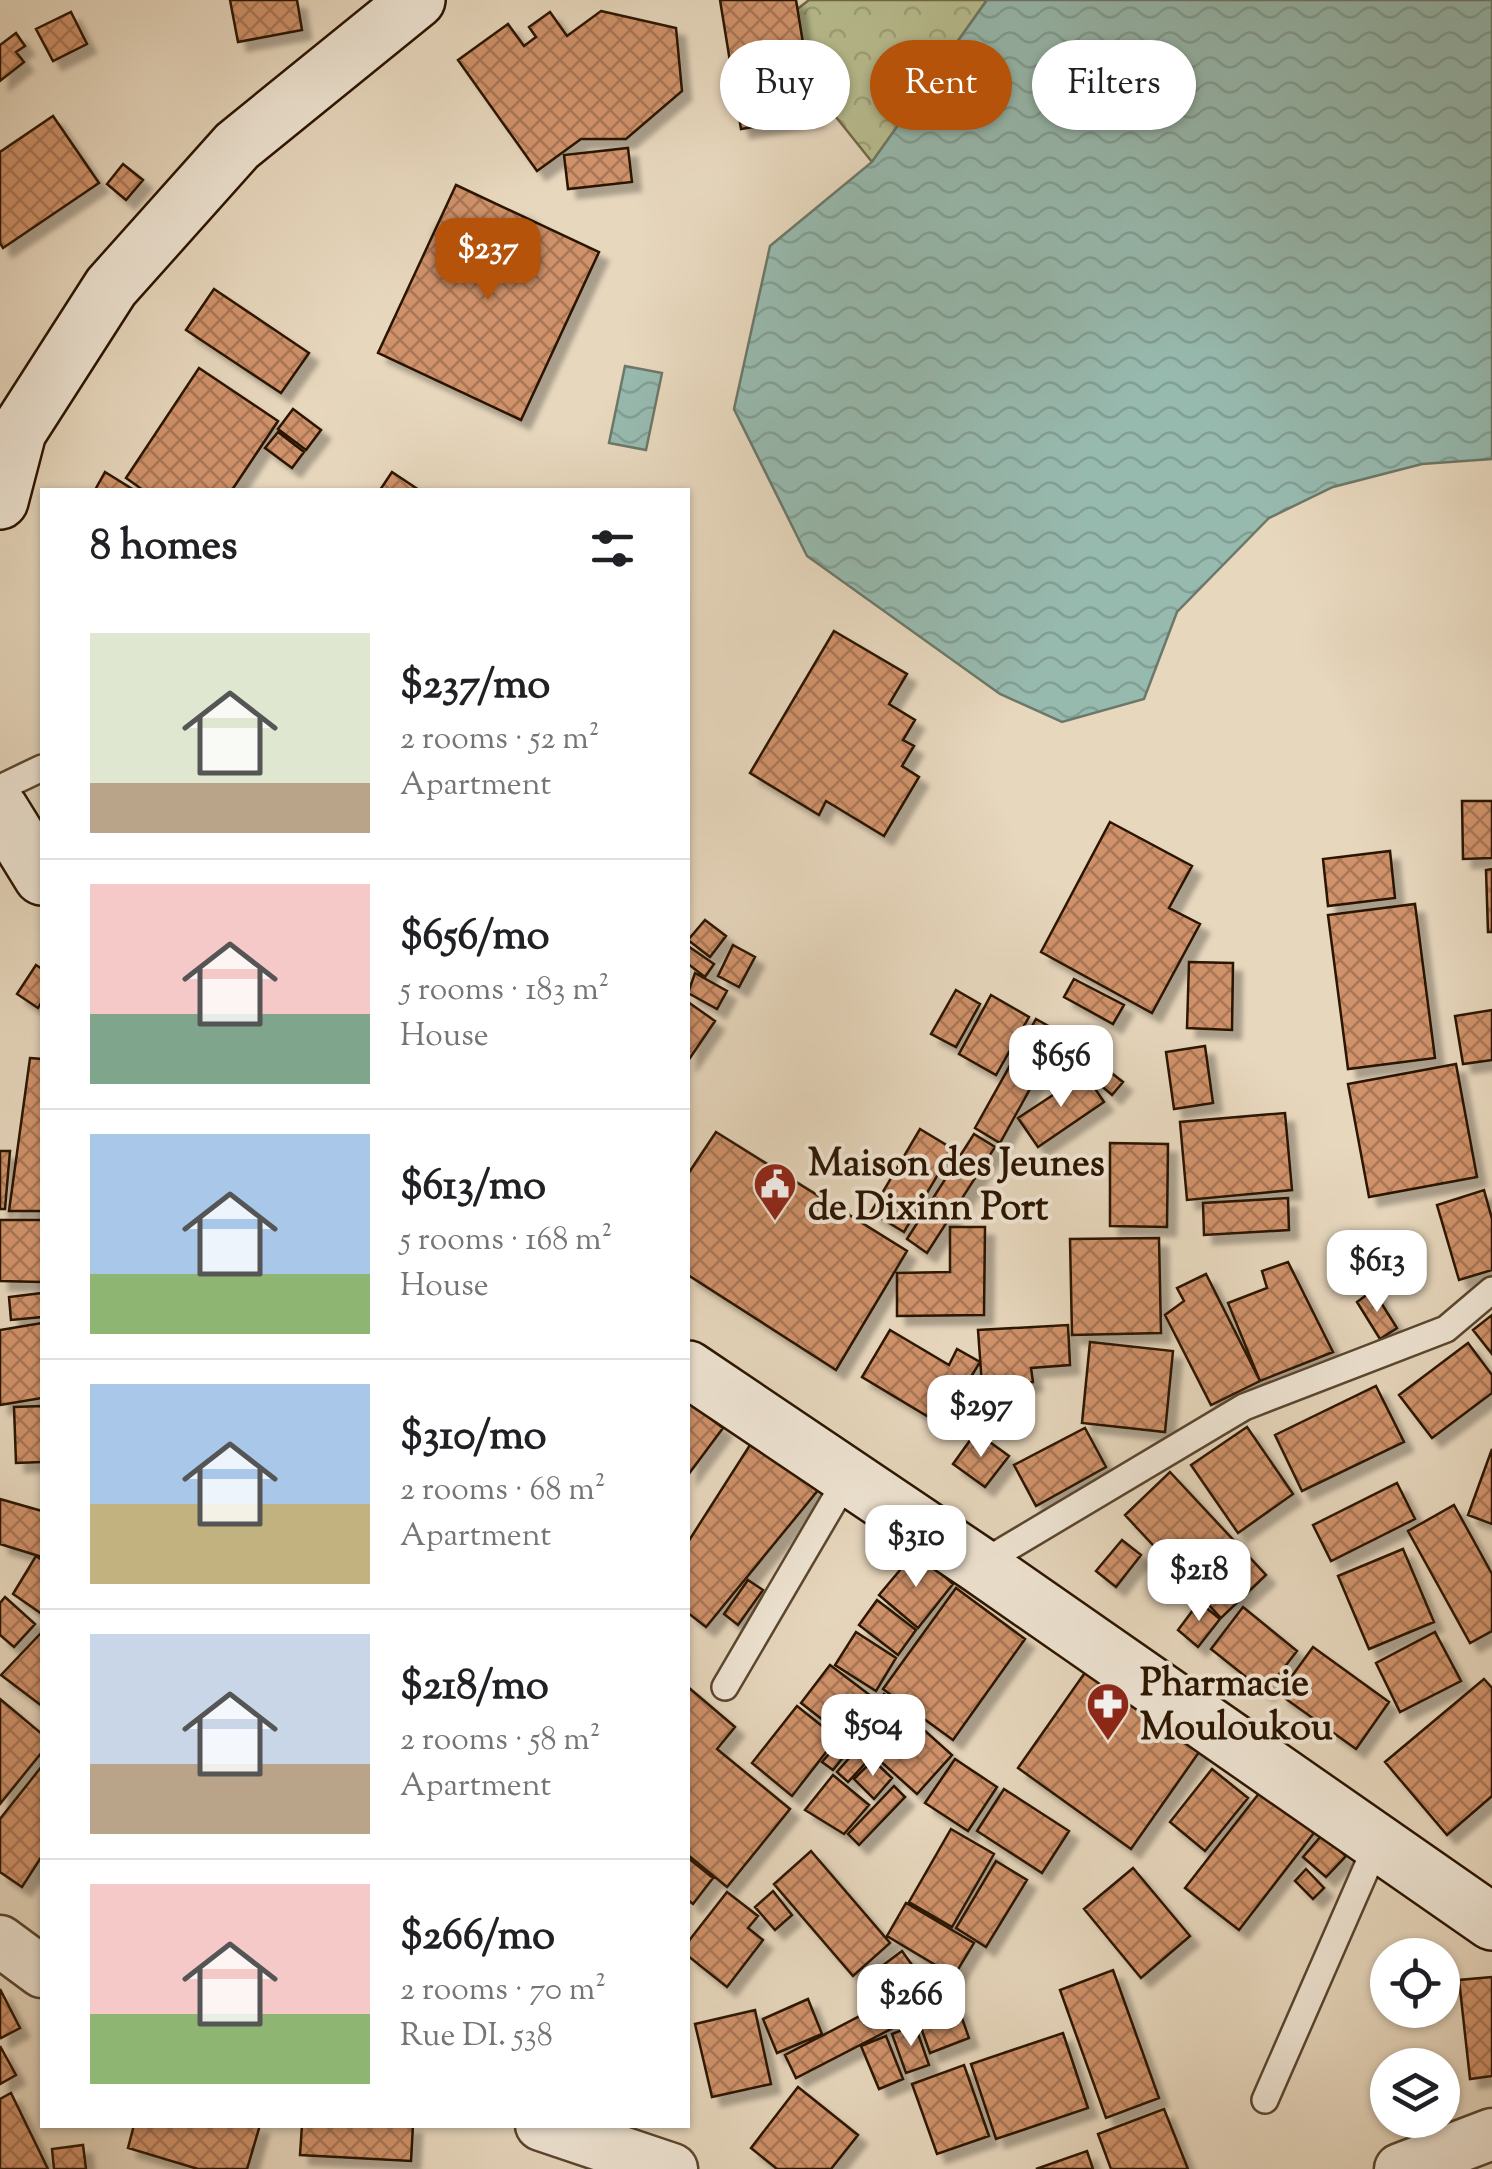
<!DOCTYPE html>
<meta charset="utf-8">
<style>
:root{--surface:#fff;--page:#f6f6f6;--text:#202124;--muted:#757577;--line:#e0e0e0;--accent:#b45309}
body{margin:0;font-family:"Sorts Mill Goudy",serif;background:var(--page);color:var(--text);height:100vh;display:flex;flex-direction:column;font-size:38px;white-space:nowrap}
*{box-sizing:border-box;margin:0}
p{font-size:32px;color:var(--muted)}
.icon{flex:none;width:55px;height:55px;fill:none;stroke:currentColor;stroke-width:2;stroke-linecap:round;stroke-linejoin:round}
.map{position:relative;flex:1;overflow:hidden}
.panel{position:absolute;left:40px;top:488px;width:650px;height:1640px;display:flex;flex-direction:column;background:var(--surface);border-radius:0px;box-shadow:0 2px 8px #0004}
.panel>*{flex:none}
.guide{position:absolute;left:720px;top:40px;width:620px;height:90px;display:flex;gap:20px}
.fabs{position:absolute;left:1370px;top:1938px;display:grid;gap:20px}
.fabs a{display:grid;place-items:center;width:90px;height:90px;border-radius:50%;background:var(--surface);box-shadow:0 2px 8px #0004;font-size:50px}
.price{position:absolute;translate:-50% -85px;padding:0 22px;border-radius:20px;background:#fff;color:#222;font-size:32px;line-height:65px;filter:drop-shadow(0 2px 5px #0008)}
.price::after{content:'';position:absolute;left:50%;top:60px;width:30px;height:22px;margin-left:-15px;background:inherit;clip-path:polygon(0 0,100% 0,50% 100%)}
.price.on{background:var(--accent);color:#fff}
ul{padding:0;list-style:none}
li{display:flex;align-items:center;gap:30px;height:250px;padding:0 50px}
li+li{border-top:2px solid var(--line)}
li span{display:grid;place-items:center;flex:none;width:280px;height:200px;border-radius:0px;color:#555}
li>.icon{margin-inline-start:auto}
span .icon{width:120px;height:120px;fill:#fffc;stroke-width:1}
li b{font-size:42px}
h2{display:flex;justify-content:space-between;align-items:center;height:120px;padding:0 50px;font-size:42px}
.chip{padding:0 35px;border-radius:45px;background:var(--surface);box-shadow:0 2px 8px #0004;font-size:35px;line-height:90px}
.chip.on{background:var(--accent);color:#fff}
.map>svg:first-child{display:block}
.forest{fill:url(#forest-crowns);stroke:#726848;stroke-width:2.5}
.water{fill:url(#water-waves);stroke:#6c7869;stroke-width:2.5}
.building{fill:url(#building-cross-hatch);stroke:#2b1400;stroke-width:2.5;filter:url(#shadow)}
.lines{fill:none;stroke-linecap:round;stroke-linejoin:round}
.service-casing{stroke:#5a452f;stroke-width:30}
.minor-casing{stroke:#5a452f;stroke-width:55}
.secondary-casing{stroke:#2b1400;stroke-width:60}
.service{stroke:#efe5d4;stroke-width:25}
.minor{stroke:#efe5d4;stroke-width:50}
.secondary{stroke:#efe5d4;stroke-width:55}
.labels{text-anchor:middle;stroke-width:8;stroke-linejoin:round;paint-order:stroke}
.poi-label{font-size:38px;font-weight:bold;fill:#2b1400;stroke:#efe5d4;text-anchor:start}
</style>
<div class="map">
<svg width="1492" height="2169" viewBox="0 0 1492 2169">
<defs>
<pattern id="forest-crowns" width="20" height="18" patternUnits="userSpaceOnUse" patternTransform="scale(2.5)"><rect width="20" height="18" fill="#b8bd8f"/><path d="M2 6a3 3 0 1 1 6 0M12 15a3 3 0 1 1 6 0" fill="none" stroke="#9ea27a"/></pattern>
<pattern id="water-waves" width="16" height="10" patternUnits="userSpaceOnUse" patternTransform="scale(2.5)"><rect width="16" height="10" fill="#97baaf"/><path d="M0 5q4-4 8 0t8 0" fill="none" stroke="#829f95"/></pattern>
<pattern id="building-cross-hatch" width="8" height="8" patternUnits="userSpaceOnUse" patternTransform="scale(2.5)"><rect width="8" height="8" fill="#d0926b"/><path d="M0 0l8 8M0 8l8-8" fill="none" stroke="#a97656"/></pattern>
<filter id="shadow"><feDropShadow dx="9" dy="9" stdDeviation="2.5" flood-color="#0004"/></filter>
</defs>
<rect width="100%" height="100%" fill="#e7d7bd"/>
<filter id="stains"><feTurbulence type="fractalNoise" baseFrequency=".002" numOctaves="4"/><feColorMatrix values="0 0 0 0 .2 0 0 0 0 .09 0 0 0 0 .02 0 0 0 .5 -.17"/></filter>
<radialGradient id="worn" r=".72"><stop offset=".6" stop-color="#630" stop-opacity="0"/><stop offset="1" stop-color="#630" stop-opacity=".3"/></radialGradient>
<!-- forest -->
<path class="forest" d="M 809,0 L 987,0 L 872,162 L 768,32 Z"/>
<!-- water -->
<path class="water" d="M 987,0 L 1492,0 L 1492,459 L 1422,464 L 1333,487 L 1269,518 L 1177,612 L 1144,699 L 1062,722 L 1000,694 L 807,556 L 734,409 L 770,246 L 872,162 Z
M 625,366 L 662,373 L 646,450 L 609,443 Z"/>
<!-- building -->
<path class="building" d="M 230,0 L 297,0 L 302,30 L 238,42 Z
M 720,0 L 796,0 L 815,117 L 741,129 Z
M 601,11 L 676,28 L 682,91 L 626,139 L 581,139 L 537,171 L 458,60 L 508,24 L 524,46 L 536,37 L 529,27 L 550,12 L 567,36 Z
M 71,12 L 87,44 L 53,61 L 36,29 Z
M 16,33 L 25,46 L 16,52 L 24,62 L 0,81 L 0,45 Z
M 53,116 L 99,183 L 3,248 L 0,243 L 0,152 Z
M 628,148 L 632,182 L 568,189 L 564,155 Z
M 123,164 L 143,180 L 126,200 L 107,184 Z
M 456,185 L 599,252 L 521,420 L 378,353 Z
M 214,289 L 309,353 L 281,393 L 186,330 Z
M 199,368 L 278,421 L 232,490 L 143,490 L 126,478 Z
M 293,409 L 321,430 L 306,450 L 278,429 Z
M 278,432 L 304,452 L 292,468 L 265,448 Z
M 105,472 L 134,490 L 95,490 Z
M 392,472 L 419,490 L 380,490 Z
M 834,631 L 907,674 L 889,704 L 915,720 L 903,740 L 914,746 L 902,766 L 919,777 L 884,836 L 826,801 L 819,815 L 750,773 Z
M 1462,801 L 1492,801 L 1492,858 L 1463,859 Z
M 1110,822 L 1192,866 L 1169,908 L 1200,924 L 1152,1013 L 1041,952 Z
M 1390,851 L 1395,898 L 1328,906 L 1323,859 Z
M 1492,869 L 1492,932 L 1488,932 L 1486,870 Z
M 1415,904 L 1435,1058 L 1348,1069 L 1328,915 Z
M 705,920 L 726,936 L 710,957 L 688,940 Z
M 733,945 L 755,957 L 739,987 L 718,976 Z
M 688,946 L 714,964 L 705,977 L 688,964 Z
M 1189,962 L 1233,963 L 1232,1030 L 1187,1028 Z
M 36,965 L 42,969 L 42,1001 L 38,1008 L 17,994 Z
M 695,973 L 727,991 L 717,1009 L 688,993 Z
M 1074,979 L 1124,1005 L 1113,1024 L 1064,997 Z
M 956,990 L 980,1004 L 956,1047 L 931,1034 Z
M 991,995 L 1029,1017 L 996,1075 L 959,1054 Z
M 688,1002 L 715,1021 L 688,1061 Z
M 1492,1010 L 1492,1060 L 1463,1064 L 1455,1016 Z
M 1036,1019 L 1061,1033 L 1000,1143 L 975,1128 Z
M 1205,1046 L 1213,1103 L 1174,1109 L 1166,1052 Z
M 30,1058 L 42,1059 L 42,1211 L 9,1211 Z
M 1100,1064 L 1123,1082 L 1112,1095 L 1090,1076 Z
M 1456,1064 L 1477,1177 L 1369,1197 L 1348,1084 Z
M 1085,1074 L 1104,1102 L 1038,1147 L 1018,1118 Z
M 1285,1113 L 1292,1190 L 1187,1200 L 1180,1122 Z
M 920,1129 L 953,1149 L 904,1232 L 871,1212 Z
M 716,1132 L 907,1251 L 836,1370 L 688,1275 L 688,1174 Z
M 974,1134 L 995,1147 L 927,1253 L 907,1239 Z
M 1110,1143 L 1168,1144 L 1167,1227 L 1110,1226 Z
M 0,1151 L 10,1151 L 5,1209 L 0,1209 Z
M 1484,1190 L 1492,1219 L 1492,1270 L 1459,1280 L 1437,1205 Z
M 1288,1198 L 1289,1230 L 1204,1235 L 1203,1203 Z
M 0,1220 L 42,1220 L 42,1282 L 0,1281 Z
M 950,1227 L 985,1227 L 984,1315 L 897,1316 L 897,1273 L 950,1272 Z
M 1159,1238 L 1161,1333 L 1072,1335 L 1070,1239 Z
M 1288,1262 L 1333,1352 L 1260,1381 L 1228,1303 L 1267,1288 L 1262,1271 Z
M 1206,1274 L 1260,1381 L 1211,1405 L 1165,1315 L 1184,1301 L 1177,1288 Z
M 1373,1290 L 1397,1328 L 1380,1339 L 1357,1302 Z
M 42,1293 L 42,1317 L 11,1320 L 9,1297 Z
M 1492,1315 L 1492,1354 L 1473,1330 Z
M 42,1323 L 42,1398 L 0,1405 L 0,1330 Z
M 1068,1325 L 1070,1365 L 1031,1368 L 1033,1382 L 982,1385 L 978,1330 Z
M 890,1330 L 949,1365 L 957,1349 L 980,1362 L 942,1425 L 862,1377 Z
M 1090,1342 L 1173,1351 L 1165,1432 L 1082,1423 Z
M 1468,1343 L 1492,1375 L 1492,1393 L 1432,1438 L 1399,1395 Z
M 1376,1386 L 1404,1442 L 1302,1491 L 1275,1435 Z
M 688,1401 L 723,1428 L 688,1475 Z
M 42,1406 L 42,1462 L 16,1463 L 14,1407 Z
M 1247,1427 L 1293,1494 L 1238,1533 L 1191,1465 Z
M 1085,1428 L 1106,1467 L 1036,1506 L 1014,1465 Z
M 976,1432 L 1009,1456 L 985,1487 L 953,1464 Z
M 750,1445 L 819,1489 L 706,1627 L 688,1613 L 688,1542 Z
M 1492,1449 L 1492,1524 L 1468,1515 Z
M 1170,1472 L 1266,1575 L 1221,1618 L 1125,1515 Z
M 1397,1483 L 1415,1519 L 1331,1561 L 1313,1525 Z
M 0,1499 L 42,1511 L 42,1557 L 0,1544 Z
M 1454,1505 L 1492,1574 L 1492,1631 L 1470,1643 L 1408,1531 Z
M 1122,1540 L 1141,1555 L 1116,1587 L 1096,1571 Z
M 1403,1549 L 1434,1622 L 1369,1649 L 1338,1576 Z
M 916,1551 L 953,1584 L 918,1628 L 879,1595 Z
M 36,1556 L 42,1560 L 42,1614 L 13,1594 Z
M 748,1580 L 763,1590 L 738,1625 L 724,1614 Z
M 956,1588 L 1025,1639 L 953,1740 L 883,1689 Z
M 5,1597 L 35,1624 L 14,1647 L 0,1635 L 0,1603 Z
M 877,1600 L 916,1630 L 898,1655 L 859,1625 Z
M 1199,1602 L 1220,1619 L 1198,1647 L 1178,1630 Z
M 1243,1607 L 1297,1651 L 1265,1692 L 1211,1649 Z
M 42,1632 L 42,1706 L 1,1675 Z
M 856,1632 L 896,1658 L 876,1691 L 835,1665 Z
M 1435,1632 L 1461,1681 L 1400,1712 L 1376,1663 Z
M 1313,1647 L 1389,1702 L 1356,1749 L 1279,1694 Z
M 1091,1664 L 1204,1745 L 1131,1849 L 1018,1768 Z
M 830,1665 L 871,1696 L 841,1734 L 801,1703 Z
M 1484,1679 L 1492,1688 L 1492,1796 L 1447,1835 L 1385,1762 Z
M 688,1687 L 735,1727 L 717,1749 L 790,1809 L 727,1887 L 688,1855 Z
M 884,1694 L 952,1755 L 917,1794 L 849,1733 Z
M 0,1699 L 42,1734 L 42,1752 L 0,1804 Z
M 797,1706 L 837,1738 L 792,1796 L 752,1763 Z
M 846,1735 L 871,1757 L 848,1782 L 837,1772 L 851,1756 L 838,1745 Z
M 835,1747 L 845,1755 L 833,1770 L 822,1762 Z
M 955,1759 L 997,1787 L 968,1831 L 925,1803 Z
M 873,1760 L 892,1778 L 874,1799 L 854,1779 Z
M 42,1766 L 42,1856 L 22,1887 L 0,1872 L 0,1819 Z
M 1212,1769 L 1248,1798 L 1205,1851 L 1170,1822 Z
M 833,1775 L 869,1805 L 844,1834 L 805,1810 Z
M 894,1786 L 905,1797 L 859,1845 L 848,1834 Z
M 1264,1787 L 1317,1829 L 1239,1930 L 1185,1888 Z
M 1004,1789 L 1069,1831 L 1042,1873 L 977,1831 Z
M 951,1829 L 994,1854 L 952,1927 L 909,1902 Z
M 1322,1835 L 1346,1856 L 1326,1877 L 1303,1857 Z
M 811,1851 L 890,1943 L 853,1976 L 774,1884 Z
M 688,1858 L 713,1878 L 693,1904 L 688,1900 Z
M 996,1861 L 1027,1880 L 986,1947 L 956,1928 Z
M 1133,1868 L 1190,1936 L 1141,1978 L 1084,1909 Z
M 1306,1869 L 1324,1888 L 1313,1899 L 1295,1881 Z
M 773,1891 L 792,1915 L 775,1930 L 755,1907 Z
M 727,1892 L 758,1916 L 748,1928 L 763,1940 L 727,1987 L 688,1956 L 688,1942 Z
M 906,1903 L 974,1943 L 954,1976 L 887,1936 Z
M 902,1951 L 938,2001 L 905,2025 L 870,1975 Z
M 1113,1970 L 1159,2098 L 1106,2118 L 1060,1990 Z
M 1492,1977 L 1492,2076 L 1470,2079 L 1459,1980 Z
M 0,1989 L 20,2028 L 1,2038 L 0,2036 Z
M 808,1999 L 822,2034 L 777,2053 L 763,2019 Z
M 879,2006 L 891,2029 L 796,2078 L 785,2055 Z
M 958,2007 L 969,2038 L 930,2053 L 919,2022 Z
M 755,2010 L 771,2084 L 712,2097 L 695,2024 Z
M 915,2025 L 929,2065 L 906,2073 L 892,2034 Z
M 1063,2033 L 1088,2108 L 996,2139 L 971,2064 Z
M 886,2036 L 903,2079 L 879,2089 L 861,2046 Z
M 0,2046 L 16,2075 L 0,2084 Z
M 964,2065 L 989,2136 L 937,2154 L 912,2084 Z
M 798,2087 L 858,2135 L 831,2169 L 777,2169 L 751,2148 Z
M 11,2093 L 48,2169 L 0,2169 L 0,2099 Z
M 1164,2109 L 1188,2169 L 1111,2169 L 1098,2134 Z
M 134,2125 L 260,2125 L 247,2169 L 198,2169 L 128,2148 Z
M 302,2125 L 413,2125 L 411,2161 L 300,2155 Z
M 83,2145 L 86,2169 L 54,2169 L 52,2149 Z
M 1087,2151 L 1093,2169 L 1036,2169 Z"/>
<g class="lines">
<!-- service casing -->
<g class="service-casing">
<path id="service" d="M 0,788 L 42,768
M 979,1565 L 1244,1407 L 1446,1329 L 1492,1290
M 725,1687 L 848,1477
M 1265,2100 L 1378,1842"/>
</g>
<!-- minor casing -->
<g class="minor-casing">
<path id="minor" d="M 0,1941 L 42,1972
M 541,2125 L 672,2169
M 1400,2169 L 1492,2134"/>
</g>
<!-- secondary casing -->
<g class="secondary-casing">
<path id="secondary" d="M 0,501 L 18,432 L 111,287 L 237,146 L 417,0
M 0,809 L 42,877
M 688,1369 L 979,1565 L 1492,1922"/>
</g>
<!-- service -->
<use href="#service" class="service"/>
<!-- minor -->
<use href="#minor" class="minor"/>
<!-- secondary -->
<use href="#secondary" class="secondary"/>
</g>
<!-- icons -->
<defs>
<g id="civic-pin" transform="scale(2.25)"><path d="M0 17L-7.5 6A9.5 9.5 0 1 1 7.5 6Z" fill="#8f2418" stroke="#efe5d4"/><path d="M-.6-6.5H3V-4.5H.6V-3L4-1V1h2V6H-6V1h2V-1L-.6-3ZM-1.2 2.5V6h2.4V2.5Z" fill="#fff"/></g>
<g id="pharmacy-pin" transform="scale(2.25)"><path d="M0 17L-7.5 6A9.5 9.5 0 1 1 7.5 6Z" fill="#8f2418" stroke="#efe5d4"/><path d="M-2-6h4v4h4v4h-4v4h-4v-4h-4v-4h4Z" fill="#fff"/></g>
</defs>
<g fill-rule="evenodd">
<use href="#civic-pin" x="775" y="1184"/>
<use href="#pharmacy-pin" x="1108" y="1704"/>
</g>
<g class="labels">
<!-- poi labels -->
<g class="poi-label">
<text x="808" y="1175">Maison des Jeunes<tspan x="808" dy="44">de Dixinn Port</tspan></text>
<text x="1140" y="1695">Pharmacie<tspan x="1140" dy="44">Mouloukou</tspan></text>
</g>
</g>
<rect width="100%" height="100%" filter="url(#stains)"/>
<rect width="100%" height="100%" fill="url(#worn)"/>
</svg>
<div class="fabs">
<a><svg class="icon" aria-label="locate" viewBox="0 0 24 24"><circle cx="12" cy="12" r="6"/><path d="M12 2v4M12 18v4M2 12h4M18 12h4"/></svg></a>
<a><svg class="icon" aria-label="layers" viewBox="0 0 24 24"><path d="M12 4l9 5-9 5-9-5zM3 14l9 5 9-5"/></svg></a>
</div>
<b class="price on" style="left:488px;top:303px">$237</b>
<b class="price" style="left:1061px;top:1110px">$656</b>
<b class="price" style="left:1377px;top:1315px">$613</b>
<b class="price" style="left:981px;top:1460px">$297</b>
<b class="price" style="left:916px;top:1590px">$310</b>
<b class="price" style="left:1199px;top:1624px">$218</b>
<b class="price" style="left:873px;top:1779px">$504</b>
<b class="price" style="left:911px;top:2049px">$266</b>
<div class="guide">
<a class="chip">Buy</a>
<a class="chip on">Rent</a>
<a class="chip">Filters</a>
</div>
<section class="panel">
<h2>8 homes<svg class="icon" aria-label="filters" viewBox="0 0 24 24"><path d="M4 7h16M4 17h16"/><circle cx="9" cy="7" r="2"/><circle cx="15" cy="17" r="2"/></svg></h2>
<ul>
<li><span style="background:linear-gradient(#dfe7d0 75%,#b9a48a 0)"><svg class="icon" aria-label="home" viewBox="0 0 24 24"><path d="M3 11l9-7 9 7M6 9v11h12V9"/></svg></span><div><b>$237/mo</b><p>2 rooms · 52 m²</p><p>Apartment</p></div></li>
<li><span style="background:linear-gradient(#f6c9c9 65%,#7fa58c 0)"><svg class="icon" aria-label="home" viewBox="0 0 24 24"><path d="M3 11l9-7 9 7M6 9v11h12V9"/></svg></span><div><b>$656/mo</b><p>5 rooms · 183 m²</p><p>House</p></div></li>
<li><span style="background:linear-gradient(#a9c7e8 70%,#8fb573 0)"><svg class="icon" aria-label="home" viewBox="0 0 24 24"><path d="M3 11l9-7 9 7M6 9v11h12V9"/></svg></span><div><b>$613/mo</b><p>5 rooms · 168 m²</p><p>House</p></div></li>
<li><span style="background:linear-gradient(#a9c7e8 60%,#c2b280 0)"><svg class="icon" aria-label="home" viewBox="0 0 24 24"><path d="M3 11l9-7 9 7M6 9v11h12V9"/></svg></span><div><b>$310/mo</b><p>2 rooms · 68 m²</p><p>Apartment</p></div></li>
<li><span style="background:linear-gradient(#c9d6e8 65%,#b9a48a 0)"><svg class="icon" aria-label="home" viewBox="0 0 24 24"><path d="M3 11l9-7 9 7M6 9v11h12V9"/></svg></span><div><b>$218/mo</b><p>2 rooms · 58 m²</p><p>Apartment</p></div></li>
<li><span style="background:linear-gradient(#f6c9c9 65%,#8fb573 0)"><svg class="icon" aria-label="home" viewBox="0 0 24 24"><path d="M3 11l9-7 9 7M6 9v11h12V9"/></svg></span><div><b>$266/mo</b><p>2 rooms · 70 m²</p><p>Rue DI. 538</p></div></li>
</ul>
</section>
</div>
